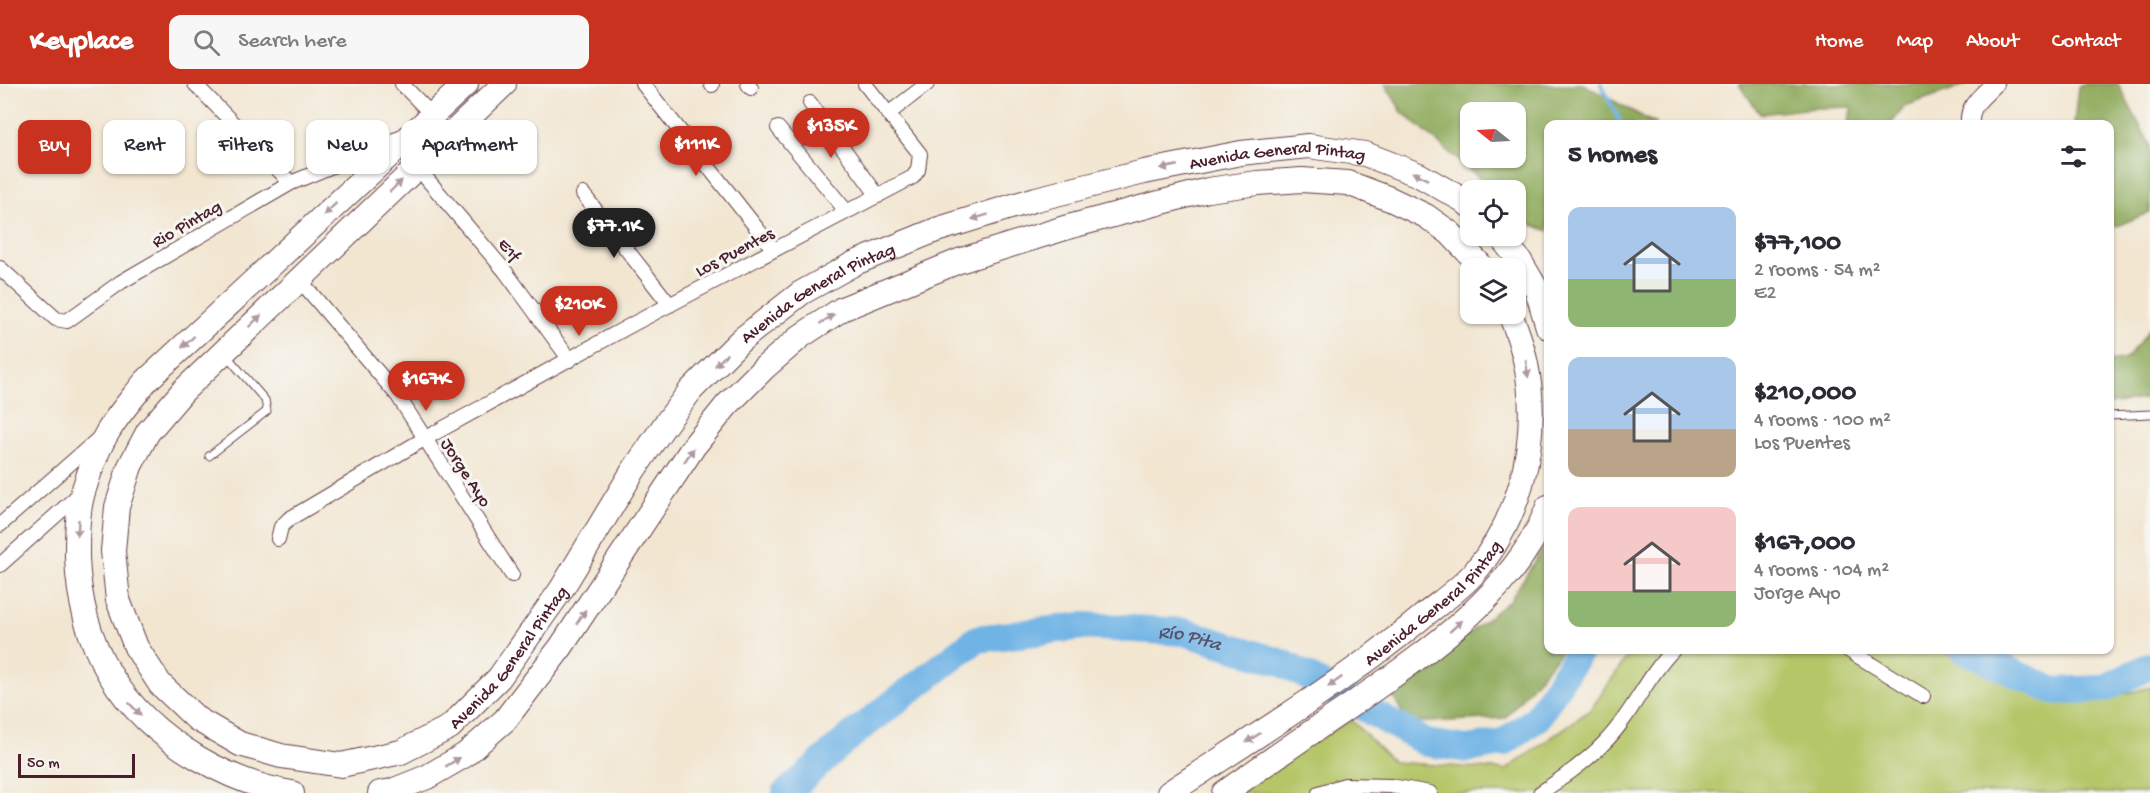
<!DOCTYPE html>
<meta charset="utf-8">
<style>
:root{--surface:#fff;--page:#f7f7f7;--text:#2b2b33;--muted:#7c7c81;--accent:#c8321e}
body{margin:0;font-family:"Gochi Hand",sans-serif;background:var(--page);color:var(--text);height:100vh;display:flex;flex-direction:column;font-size:22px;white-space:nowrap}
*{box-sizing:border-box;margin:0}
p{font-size:20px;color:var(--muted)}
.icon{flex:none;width:33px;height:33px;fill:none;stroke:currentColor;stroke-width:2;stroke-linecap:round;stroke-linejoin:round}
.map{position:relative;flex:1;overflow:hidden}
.panel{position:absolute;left:1544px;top:36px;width:570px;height:534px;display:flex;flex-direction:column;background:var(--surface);border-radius:12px;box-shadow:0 2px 4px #0004}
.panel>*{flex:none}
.banner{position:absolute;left:18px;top:36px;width:570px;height:54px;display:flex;gap:12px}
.needle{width:39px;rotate:288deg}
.tools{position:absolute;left:1460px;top:18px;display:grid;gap:12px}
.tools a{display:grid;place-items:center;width:66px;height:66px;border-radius:12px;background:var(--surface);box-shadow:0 2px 4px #0004;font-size:30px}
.scale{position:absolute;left:18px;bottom:15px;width:117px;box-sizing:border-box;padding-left:6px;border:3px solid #4a1f2b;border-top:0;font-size:16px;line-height:21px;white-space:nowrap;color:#4a1f2b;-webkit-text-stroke:4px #f6f6f2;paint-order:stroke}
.price{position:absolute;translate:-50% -51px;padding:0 14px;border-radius:21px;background:var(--accent);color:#fff;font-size:20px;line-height:39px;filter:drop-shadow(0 2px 3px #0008)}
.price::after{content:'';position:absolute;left:50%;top:36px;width:18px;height:14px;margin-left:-9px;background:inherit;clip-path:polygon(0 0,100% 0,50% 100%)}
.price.active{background:#222;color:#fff}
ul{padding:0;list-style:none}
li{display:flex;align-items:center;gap:18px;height:150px;padding:0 24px}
li span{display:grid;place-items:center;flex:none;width:168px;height:120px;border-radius:12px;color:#555}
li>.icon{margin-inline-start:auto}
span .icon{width:72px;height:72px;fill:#fffc;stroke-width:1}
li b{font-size:26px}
h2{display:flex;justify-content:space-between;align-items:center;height:72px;padding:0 24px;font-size:26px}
.chip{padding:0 21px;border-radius:12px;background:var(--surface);box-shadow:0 2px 4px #0004;font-size:21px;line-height:54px}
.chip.active{background:var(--accent);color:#fff}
header{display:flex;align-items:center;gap:36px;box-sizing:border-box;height:84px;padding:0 30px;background:var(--accent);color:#fff}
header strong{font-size:28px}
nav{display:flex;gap:33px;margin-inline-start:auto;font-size:21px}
.search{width:420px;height:54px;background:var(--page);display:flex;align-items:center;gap:15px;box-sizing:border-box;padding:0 21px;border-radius:12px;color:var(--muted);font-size:22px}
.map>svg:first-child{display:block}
.green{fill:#b5c669;stroke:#80724a;stroke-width:1.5}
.forest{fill:#90ab5d;stroke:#6d6544;stroke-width:1.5;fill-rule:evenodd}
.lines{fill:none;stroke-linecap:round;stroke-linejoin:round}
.stream{stroke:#70b3e5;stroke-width:4.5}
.river{stroke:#70b3e5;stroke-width:28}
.service-casing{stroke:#633d44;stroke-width:9}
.minor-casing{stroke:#633d44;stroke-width:16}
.tertiary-casing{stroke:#633d44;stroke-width:20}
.trunk-casing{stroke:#633d44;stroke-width:26}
.service{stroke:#fff;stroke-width:7}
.minor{stroke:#fff;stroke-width:14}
.tertiary{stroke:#fff;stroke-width:18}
.trunk{stroke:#fff;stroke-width:24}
.oneway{fill:#ae9aa0}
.labels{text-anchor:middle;stroke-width:6;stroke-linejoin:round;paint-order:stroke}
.street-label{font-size:18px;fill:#4a1f2b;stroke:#f6f6f2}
.water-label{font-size:20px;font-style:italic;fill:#57536c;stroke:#f6f6f2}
</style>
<header>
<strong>Keyplace</strong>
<div class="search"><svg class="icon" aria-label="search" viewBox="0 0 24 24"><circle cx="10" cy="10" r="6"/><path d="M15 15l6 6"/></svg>Search here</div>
<nav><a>Home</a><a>Map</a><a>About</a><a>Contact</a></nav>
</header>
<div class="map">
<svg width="2150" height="709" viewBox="0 0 2150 709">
<rect width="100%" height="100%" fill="#f6f6f2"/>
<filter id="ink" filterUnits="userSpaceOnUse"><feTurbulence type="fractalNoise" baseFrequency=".0167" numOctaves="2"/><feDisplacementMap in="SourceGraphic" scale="12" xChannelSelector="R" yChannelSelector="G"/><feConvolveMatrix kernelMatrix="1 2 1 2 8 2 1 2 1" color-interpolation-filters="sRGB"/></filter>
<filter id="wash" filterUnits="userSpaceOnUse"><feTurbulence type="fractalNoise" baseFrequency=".008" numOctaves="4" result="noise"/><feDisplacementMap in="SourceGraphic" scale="24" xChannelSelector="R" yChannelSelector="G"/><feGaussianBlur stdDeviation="1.35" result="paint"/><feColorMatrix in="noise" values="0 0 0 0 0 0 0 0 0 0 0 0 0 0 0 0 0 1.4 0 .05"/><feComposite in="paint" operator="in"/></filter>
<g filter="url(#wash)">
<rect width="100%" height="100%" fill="#f2e6d1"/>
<!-- green -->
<path class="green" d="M 1632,566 L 1940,566 L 2020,603 L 2095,618 L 2150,603 L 2150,709 L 1410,709 L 1388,705 L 1352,709 L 1236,709 L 1288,672 L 1351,636 L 1393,678 L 1506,686 L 1591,625 Z"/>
<!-- forest -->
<path class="forest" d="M 1385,0 L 1583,0 L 1656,40 L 1548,40 L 1548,147 L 1533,141 L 1515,125 L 1515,106 L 1493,106 L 1402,28 ZM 1470,28 L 1515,28 L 1515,74 L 1470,74 Z
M 1739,0 L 1968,0 L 1905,22 L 1891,40 L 1847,40 L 1852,23 L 1814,24 L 1760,30 Z
M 2085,0 L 2118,0 L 2150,61 L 2150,128 L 2117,142 L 2109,142 L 2109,40 L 2074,40 L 2078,3 Z
M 2150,245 L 2150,314 L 2109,320 L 2109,278 L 2126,275 Z
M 1548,457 L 1548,566 L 1562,566 L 1505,634 L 1409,639 L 1392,612 L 1510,516 Z"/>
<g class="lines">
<!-- stream -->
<path class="stream" d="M 1601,0 L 1621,40"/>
<!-- river -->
<g class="river">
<path d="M 1964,566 L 2054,607 L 2103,605 L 2150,582"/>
<path id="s1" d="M 786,709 L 853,650 L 977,555 L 1083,542 L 1184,548 L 1283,579 L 1427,659 L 1467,665 L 1503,659 L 1537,634 L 1580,566"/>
</g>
</g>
</g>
<g filter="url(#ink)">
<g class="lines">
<!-- service casing -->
<g class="service-casing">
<path id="service" d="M 2109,332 L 2150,330
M 209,372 L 267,327 L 265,316 L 227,272"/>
</g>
<!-- minor casing -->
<g class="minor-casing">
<path id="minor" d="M 195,0 L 291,99
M 402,0 L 432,31
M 643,0 L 774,166
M 711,0 L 712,1
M 748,0 L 751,4
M 810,19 L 878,112
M 888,30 L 927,0
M 778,44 L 847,128
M 416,82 L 505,187 L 570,276
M 583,110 L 670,221
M 0,184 L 56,235 L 67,237 L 121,198 L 291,99 L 397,55
M 299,195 L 398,312 L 512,491
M 0,441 L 98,355
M 278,455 L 281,443 L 289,435 L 424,355 L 633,240 L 913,93 L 918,86 L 920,70 L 865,0
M 0,481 L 81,409
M 1848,566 L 1923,612
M 1319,709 L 1345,701 L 1391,702 L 1430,709
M 1540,709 C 1563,694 1586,678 1605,658 C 1632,631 1646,593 1673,566"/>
</g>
<!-- tertiary casing -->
<g class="tertiary-casing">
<path id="tertiary" d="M 1970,40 C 1968,21 1982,13 1994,0"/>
</g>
<!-- trunk casing -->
<g class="trunk-casing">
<g id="trunk">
<path id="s2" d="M 504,0 L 183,307 L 148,348 L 130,382 L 117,423 L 113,467 L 118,516 L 136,563 L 160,600 L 197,635 L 240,660 L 281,672 L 341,681 L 401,668 L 450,643 L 499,594 L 561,506 L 633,387 L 664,342 L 691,306 L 741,256 L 801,209 L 855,179 L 936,146 L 1036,115 L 1144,88 L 1241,69 L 1308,62 L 1365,70 L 1419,91 L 1463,116 L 1470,122"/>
<path d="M 1500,152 L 1520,177 L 1537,206 L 1548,243"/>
<path d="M 292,709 C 259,704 227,691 198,674 C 121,629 80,563 77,473 C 77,451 77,426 84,405 C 90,386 98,363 109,346 C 119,329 133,314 145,298 L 466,0"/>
<path d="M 380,709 L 392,707 L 427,693 L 465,671 L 505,636 L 561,563 L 694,362 L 727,321 L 764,284 L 801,252 L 842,225 L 959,177 L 1068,143 L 1208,106 L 1257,99 L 1302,96 L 1348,99 L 1390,115 L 1426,132 L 1450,149 L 1483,184"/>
<path id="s3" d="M 1169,709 C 1254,653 1343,599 1422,533 C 1439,519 1459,506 1474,489 C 1534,418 1547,314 1510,230"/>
<path d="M 1224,709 C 1264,681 1304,653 1344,626 C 1419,574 1515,511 1548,423"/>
</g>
</g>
<!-- service -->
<use href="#service" class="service"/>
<!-- minor -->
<use href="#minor" class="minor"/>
<!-- tertiary -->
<use href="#tertiary" class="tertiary"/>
<!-- trunk -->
<use href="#trunk" class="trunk"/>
</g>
<!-- one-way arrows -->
<defs><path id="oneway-solid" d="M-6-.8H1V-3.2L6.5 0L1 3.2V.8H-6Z" transform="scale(1.5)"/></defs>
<g class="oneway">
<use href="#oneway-solid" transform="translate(1169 83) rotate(169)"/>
<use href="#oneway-solid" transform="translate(1420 92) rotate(-154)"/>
<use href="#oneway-solid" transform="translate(396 102) rotate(-44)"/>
<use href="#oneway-solid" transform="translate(330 125) rotate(137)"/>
<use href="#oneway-solid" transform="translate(980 133) rotate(163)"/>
<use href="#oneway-solid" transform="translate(827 235) rotate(-33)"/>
<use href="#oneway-solid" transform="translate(255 237) rotate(-44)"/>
<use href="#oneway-solid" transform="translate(188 258) rotate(137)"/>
<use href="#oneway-solid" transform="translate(721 276) rotate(134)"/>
<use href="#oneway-solid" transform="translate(1527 285) rotate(82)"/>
<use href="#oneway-solid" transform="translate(689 371) rotate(-56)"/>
<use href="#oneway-solid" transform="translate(78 444) rotate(94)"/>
<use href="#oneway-solid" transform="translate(581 533) rotate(-57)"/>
<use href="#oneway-solid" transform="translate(1456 542) rotate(-42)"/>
<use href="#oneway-solid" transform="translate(1335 598) rotate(144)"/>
<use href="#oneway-solid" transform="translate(135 625) rotate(45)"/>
<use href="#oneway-solid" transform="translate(1253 654) rotate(147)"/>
<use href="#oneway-solid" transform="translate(453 678) rotate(-31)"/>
</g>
</g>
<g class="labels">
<!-- street labels -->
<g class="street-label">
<text dy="6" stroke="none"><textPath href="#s2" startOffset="2151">Avenida General Pintag</textPath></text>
<text transform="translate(186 139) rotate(-30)" y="6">Rio Pintag</text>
<text transform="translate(510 165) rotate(50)" y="6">E1f</text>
<text transform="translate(734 167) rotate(-28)" y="6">Los Puentes</text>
<text dy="6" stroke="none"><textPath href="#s2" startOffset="1665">Avenida General Pintag</textPath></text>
<text transform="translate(467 388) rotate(57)" y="6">Jorge Ayo</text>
<text dy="6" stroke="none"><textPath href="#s3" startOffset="326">Avenida General Pintag</textPath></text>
<text dy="6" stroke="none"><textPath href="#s2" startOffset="1179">Avenida General Pintag</textPath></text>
</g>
<!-- water labels -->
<g class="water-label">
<text dy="7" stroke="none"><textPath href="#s1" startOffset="460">Río Pita</textPath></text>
</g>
</g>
</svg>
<div class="tools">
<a><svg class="needle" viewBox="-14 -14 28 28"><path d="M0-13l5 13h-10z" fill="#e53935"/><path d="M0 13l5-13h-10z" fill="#7c7c81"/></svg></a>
<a><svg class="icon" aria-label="locate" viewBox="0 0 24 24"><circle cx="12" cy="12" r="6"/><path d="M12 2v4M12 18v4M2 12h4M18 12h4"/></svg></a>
<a><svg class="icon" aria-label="layers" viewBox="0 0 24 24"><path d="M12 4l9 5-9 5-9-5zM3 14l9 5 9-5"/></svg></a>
</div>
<div class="scale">50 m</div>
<b class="price" style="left:831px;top:75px">$135K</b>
<b class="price" style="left:696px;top:93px">$111K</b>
<b class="price active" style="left:614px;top:175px">$77.1K</b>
<b class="price" style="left:579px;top:253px">$210K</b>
<b class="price" style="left:426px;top:328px">$167K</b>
<div class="banner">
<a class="chip active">Buy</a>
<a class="chip">Rent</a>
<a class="chip">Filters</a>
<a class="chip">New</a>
<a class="chip">Apartment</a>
</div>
<section class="panel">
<h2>5 homes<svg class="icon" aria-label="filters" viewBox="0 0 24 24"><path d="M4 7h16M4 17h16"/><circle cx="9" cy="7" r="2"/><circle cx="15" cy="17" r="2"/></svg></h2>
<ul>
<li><span style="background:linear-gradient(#a9c7e8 60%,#8fb573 0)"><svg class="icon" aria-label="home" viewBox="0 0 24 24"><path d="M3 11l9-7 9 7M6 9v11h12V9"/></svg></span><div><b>$77,100</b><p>2 rooms · 54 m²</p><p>E2</p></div></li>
<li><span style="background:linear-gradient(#a9c7e8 60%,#b9a48a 0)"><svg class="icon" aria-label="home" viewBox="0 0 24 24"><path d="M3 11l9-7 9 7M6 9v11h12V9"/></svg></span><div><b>$210,000</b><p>4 rooms · 100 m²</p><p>Los Puentes</p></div></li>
<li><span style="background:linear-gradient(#f6c9c9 70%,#8fb573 0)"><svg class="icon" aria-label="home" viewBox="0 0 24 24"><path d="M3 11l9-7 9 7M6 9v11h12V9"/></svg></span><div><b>$167,000</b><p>4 rooms · 104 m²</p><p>Jorge Ayo</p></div></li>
</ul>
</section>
</div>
